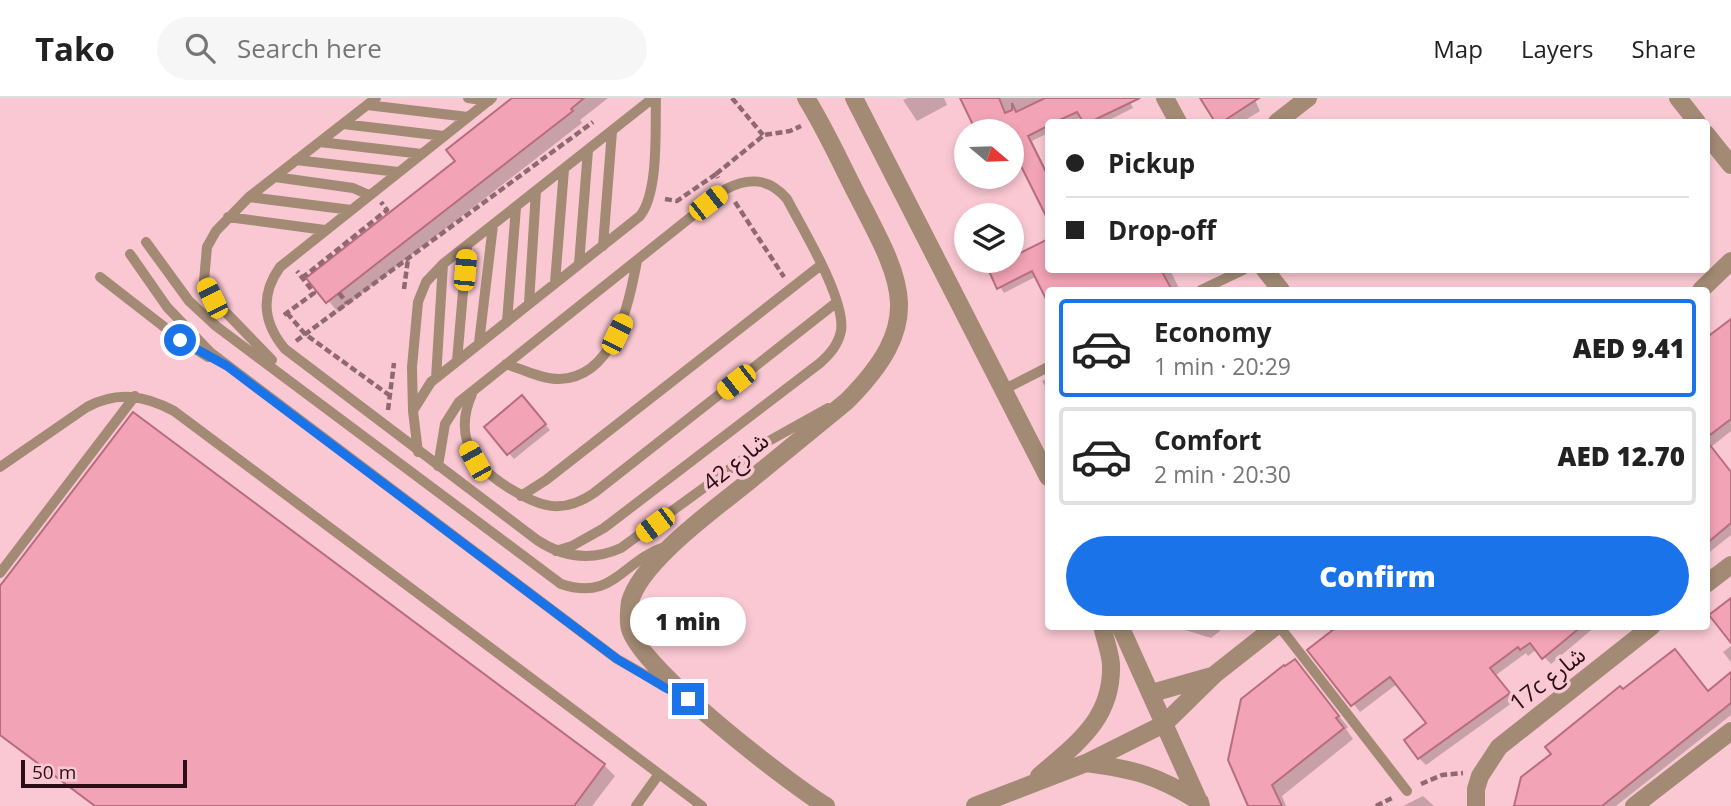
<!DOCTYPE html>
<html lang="en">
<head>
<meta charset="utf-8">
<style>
  body { margin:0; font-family:"Open Sans","Noto Sans Arabic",sans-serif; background:#f6f6f6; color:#222; height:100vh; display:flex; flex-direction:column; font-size:26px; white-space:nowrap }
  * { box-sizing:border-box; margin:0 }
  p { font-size:23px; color:#767676 }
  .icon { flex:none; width:38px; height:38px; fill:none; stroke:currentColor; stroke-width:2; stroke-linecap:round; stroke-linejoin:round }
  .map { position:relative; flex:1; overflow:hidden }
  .sheet { position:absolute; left:1045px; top:189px; width:665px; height:343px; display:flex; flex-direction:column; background:#fff; border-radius:7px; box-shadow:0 4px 10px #0003 }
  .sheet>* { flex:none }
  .guide { position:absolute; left:1045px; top:21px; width:665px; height:154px; border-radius:7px; box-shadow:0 4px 10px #0003; display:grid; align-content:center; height:154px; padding:0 21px; background:#fff }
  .needle { width:46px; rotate:109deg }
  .tools { position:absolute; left:954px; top:21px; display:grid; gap:14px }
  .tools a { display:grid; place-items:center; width:70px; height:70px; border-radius:50%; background:#fff; box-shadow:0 4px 10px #0003; font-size:35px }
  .scale { position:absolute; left:21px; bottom:18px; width:166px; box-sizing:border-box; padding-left:7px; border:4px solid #2b0e16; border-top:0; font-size:19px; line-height:24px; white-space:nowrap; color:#2b0e16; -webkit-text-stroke:5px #fac8d2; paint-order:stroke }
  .end { position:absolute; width:32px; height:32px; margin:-16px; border:9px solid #1a73e8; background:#fff; box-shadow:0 0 0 4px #fff }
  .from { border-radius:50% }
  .bubble { position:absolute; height:49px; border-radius:24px; background:#fff; box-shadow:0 4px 10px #0003; font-size:23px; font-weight:800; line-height:49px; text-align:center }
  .car { position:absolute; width:21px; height:42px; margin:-21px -10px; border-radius:9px; box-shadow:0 0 5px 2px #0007; background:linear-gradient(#f5c518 24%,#345 0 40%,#f5c518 0 76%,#345 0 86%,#f5c518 0) }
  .guide b { display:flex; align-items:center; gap:24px; height:66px; font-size:26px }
  .guide b+b { border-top:2px solid #e0e0e0 }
  .guide i { width:18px; height:18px; background:#222 }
  ul { padding:12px 0 0; list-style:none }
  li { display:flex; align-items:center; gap:21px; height:98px; margin:0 14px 10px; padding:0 7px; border:4px solid #e0e0e0; border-radius:7px }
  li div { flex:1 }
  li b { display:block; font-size:26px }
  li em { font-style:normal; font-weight:800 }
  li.active { border-color:#1a73e8 }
  li>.icon { width:63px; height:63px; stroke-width:1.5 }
  .cta { display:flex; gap:14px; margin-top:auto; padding:14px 21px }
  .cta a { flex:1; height:80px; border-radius:42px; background:#1a73e8; color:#fff; font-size:28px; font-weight:800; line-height:80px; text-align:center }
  header { display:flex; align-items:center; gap:42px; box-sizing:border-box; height:98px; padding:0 35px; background:#fff; border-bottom:2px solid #e0e0e0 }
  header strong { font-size:33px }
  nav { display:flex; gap:38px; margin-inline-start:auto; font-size:24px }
  .search { width:490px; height:63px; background:#f6f6f6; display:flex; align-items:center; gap:18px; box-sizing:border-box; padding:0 24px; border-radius:38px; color:#767676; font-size:26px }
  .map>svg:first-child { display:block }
  .shadow { fill:#0003 }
  .building { fill:#f2a3b5; stroke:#b86d7f; stroke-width:2 }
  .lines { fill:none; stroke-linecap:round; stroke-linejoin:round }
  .path { stroke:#8f6871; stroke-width:4.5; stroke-dasharray:7 3.5; stroke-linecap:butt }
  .service { stroke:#a28a74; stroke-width:10 }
  .minor { stroke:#a28a74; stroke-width:18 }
  .route { stroke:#1a73e8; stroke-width:9 }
  .labels { text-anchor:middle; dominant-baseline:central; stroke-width:7; stroke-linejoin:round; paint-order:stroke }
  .street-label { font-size:23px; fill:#2b0e16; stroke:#fac8d2 }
</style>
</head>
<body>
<header>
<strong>Tako</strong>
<div class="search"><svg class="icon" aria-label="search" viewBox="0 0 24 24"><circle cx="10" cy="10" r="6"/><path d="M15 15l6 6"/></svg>Search here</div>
<nav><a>Map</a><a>Layers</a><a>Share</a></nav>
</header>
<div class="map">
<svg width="1731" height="708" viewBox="0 0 1731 708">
  <rect width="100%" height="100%" fill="#fac8d2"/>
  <path class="shadow" d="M515,0h93l-28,22 2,3 -244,189 -29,-34 148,-116z
    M908,0h36l3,7 -30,16 -14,-21z
    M964,0h164l5,10 -28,14h-20l-3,-5 -12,5h-22v11l-16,8 14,29 2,-2v48l-36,-72v-13h-34l-16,-32z
    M1202,0h52l6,13 -18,11h-25z
    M1048,143v29h122l10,20h-132v9l-11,-23 -33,17 -14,-23z
    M1731,225v108l-20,16 20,25v63l-25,20v-215z
    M1048,280v13l-6,-10z
    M527,305l23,27 -36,29 -27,-32z
    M0,493l604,174 11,11 -23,30h-498l-94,-70z
    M1172,528h54l-15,12z
    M1340,528h256l-45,38 -14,-15 -9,7 -2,-3 -30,22 20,25 -90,65 -7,-7 10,-34 -32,-40 -37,28 -50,-62z
    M1731,548v16l-8,-10z
    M1295,563l53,66 -2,2 7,10 -71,57 4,10h-36z
    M1731,577v40l-115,91h-100l37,-52 70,-63 85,1z
    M1423,698l11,10h-31z"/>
  <path class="building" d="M512,0h72l-13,11 2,2 -247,192 -20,-25 149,-117 -9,-11z
    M960,0h39l6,15 7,-3v-7l4,9 29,-14h95l-50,24h-7l-6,-10 -22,10h-7v4l-20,10 20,40v44l-36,-72v-17h-46l8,-4z
    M1200,0h59l-37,24h-7z
    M1048,141v31h113l11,20h-124v13l-16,-32 -35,18 -9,-20 16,-8h8v-4z
    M1731,221v100l-25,19v-100z
    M522,297l24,29 -39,31 -23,-28z
    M133,314l472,352 -31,42h-479l-95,-71v-149z
    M1706,342l25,32v51l-25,21z
    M1731,500v45l-22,-28z
    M1338,528h244l-40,33 -12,-16 -10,7 -2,-3 -28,21 20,25 -92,66 -14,-19 22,-17 -36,-46 -39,29 -44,-56z
    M1675,551l33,42 23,-19v31l-129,103h-88l7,-29 30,-23 -6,-7 75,-61 3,3z
    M1295,561l44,57 -3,2 8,10 -72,57 10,21h-34l-20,-46 13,-61 43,-34 1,1z"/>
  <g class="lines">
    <path class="path" d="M732,0l31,37
      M716,76l48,-39 26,-4 11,-5
      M665,101l12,2 39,-27 2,4
      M735,104l49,75
      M302,180l85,-68 -6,-8
      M404,191l4,-30
      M339,195l8,10
      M287,215l18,21 84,61
      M284,217l30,-22 -17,-22
      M296,243l297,-219
      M388,312l6,-47
      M1421,686l21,-9 21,-2
      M1376,708l18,-9"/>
    <path class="service" d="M468,0l21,3
      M492,0l-212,169c-20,28 -17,56 5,82l252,191c27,18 55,21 84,8l146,-106 61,-34
      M367,7l101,12
      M343,26l101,12
      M320,44l102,12
      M296,62l102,12
      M275,79l78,11 16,7
      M249,99l102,13
      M228,119l97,13
      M146,144l43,59 27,25 345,258c53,18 61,-24 106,-38
      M603,148l9,-115
      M130,156l37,53 43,45 407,307 62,35
      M579,166l9,-114
      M100,179l81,63 27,17
      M555,185l9,-114
      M1201,192l42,-20
      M529,205l7,-112
      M507,224l9,-115
      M479,245l14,-118
      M272,262l-60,-62 -8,-17 3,-34 9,-16 33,-34 127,-99
      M457,263l10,-115
      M506,266c16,5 35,15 53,15 56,-1 70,-77 78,-118
      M436,280l7,-114
      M1005,291l43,-22
      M472,296c-19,43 1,72 37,94 31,19 53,27 85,5l243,-191
      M414,311l17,-27 209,-166c19,-24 15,-86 16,-118
      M418,354l-5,-41 -1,-44 6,-65 8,-20 17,-18 210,-166
      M438,368l7,-42 14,-22 267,-213c23,-12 43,-11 61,10 15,29 59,100 54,132 -3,14 -11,23 -21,32l-216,165 -32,18 -16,5
      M0,369l87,-60c30,-16 57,-12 87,4l528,395
      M521,398l25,-16 275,-215
      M0,475l135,-177
      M1279,528l128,165
      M636,708l23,-32"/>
    <path class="minor" d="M806,0c20,32 35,66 52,99 46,88 67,125 -11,204 -33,27 -66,54 -99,81 -32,26 -108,80 -118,120 -1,6 -2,21 0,27 12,41 156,152 196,177
      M854,0l194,379
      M1165,0l13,24
      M1678,0l19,24
      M1277,24l31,-24
      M1706,36l25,31
      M1265,172l16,20
      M1701,192l30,-29
      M1706,486l25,-19
      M1120,528l81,180
      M1152,595l60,-17
      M1086,665c49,6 72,13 114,39
      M1039,678c37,-32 74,-57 72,-112 -1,-12 -6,-25 -9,-38
      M975,708l111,-43 78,-39 50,-49 62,-49
      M1476,708v-17l4,-13 19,-29 153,-121
      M1634,708l97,-75"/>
  </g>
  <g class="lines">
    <path class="route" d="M180,242l47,26 390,293 47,28 24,12"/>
  </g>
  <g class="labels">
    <g class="street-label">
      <text transform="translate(735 363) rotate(-39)">شارع 42</text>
      <text transform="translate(1547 580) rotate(-38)">17c شارع</text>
    </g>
  </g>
</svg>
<div class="tools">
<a><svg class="needle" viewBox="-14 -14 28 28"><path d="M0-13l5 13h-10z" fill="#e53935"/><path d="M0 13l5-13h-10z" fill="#767676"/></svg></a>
<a><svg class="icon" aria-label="layers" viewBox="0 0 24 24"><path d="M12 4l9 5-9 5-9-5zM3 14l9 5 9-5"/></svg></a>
</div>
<div class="scale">50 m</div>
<i class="end from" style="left:180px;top:242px"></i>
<i class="end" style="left:688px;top:601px"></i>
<div class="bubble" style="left:630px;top:499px;width:116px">1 min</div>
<i class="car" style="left:708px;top:105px;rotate:52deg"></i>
<i class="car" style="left:465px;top:172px;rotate:5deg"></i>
<i class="car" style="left:212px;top:200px;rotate:334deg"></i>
<i class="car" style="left:617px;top:236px;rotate:26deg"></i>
<i class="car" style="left:736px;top:284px;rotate:232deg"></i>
<i class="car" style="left:475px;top:363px;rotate:331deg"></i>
<i class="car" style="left:655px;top:427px;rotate:233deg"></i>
<div class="guide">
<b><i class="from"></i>Pickup</b>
<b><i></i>Drop-off</b>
</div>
<section class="sheet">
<ul>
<li class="active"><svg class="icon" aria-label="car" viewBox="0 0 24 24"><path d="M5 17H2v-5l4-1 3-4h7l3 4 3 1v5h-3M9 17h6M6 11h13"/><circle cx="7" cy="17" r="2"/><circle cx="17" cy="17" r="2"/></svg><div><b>Economy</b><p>1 min · 20:29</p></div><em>AED 9.41</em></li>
<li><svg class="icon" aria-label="car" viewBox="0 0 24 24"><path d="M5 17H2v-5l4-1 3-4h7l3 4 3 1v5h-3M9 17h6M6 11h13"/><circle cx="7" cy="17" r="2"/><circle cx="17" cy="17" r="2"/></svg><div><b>Comfort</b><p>2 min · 20:30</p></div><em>AED 12.70</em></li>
</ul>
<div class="cta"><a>Confirm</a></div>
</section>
</div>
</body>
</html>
